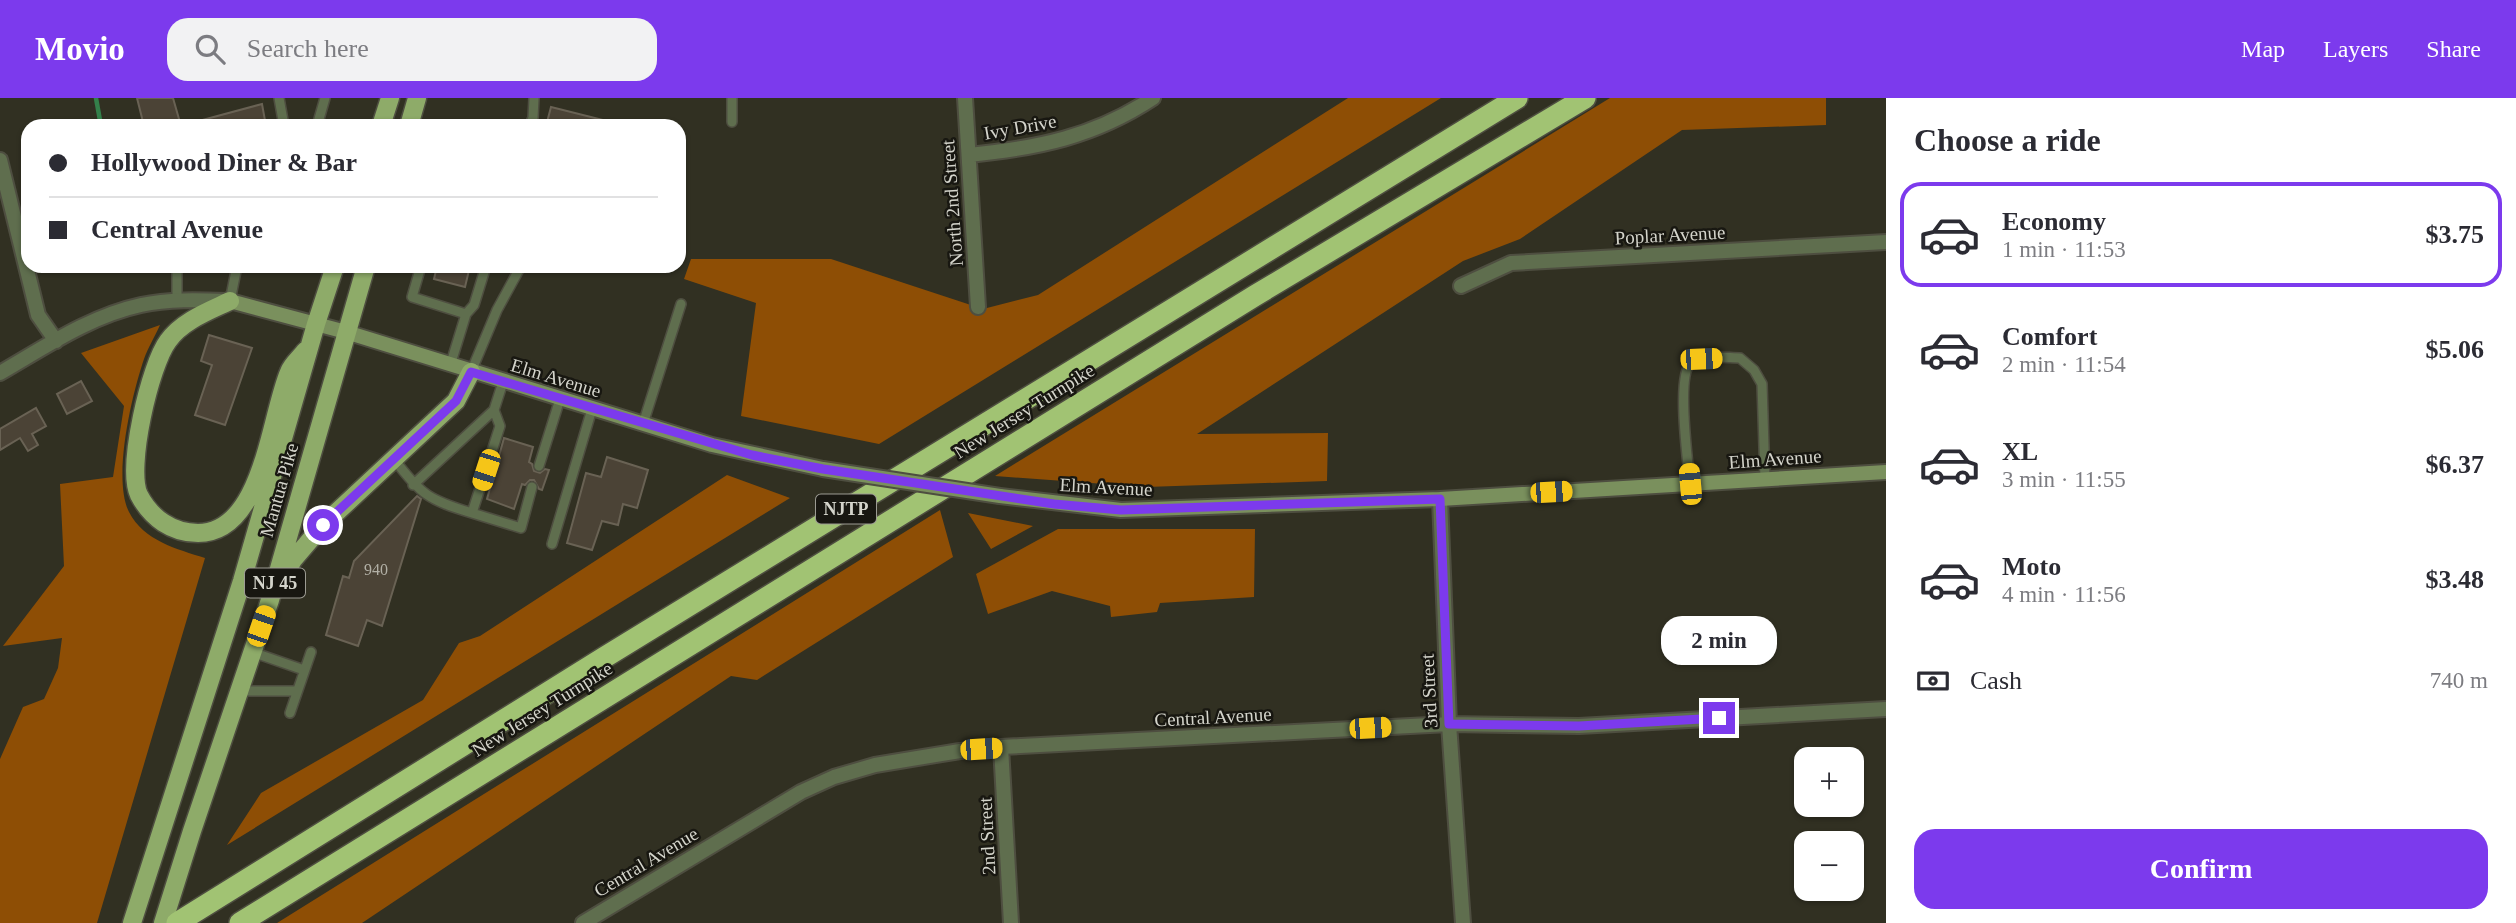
<!DOCTYPE html>
<html lang="en">
<head>
<meta charset="utf-8">
<style>
  body { margin:0; font-family:Georgia,serif; background:#f2f2f3; color:#2b2b33; height:100vh; display:flex; flex-direction:column; font-size:26px; white-space:nowrap }
  * { box-sizing:border-box; margin:0 }
  p { font-size:23px; color:#7c7c81 }
  .icon { flex:none; width:38px; height:38px; fill:none; stroke:currentColor; stroke-width:2; stroke-linecap:round; stroke-linejoin:round }
  .map { position:relative; flex:1; overflow:hidden }
  .panel { display:flex; flex-direction:column; background:#fff; width:630px }
  .panel>* { flex:none }
  .top-card { position:absolute; left:21px; top:21px; width:665px; height:154px; border-radius:21px; box-shadow:0 2px 5px #0004; display:grid; align-content:center; height:154px; padding:0 28px; background:#fff }
  .controls { position:absolute; left:1794px; top:649px; display:grid; gap:14px }
  .controls a { display:grid; place-items:center; width:70px; height:70px; border-radius:14px; background:#fff; box-shadow:0 2px 5px #0004; font-size:35px }
  .end { position:absolute; width:32px; height:32px; margin:-16px; border:9px solid #7c3aed; background:#fff; box-shadow:0 0 0 4px #fff }
  .from { border-radius:50% }
  .bubble { position:absolute; height:49px; border-radius:21px; background:#fff; box-shadow:0 2px 5px #0004; font-size:23px; font-weight:600; line-height:49px; text-align:center }
  .car { position:absolute; width:21px; height:42px; margin:-21px -10px; border-radius:9px; box-shadow:0 0 5px 2px #0007; background:linear-gradient(#f5c518 24%,#345 0 40%,#f5c518 0 76%,#345 0 86%,#f5c518 0) }
  .top-card b { display:flex; align-items:center; gap:24px; height:66px; font-size:26px }
  .top-card b+b { border-top:2px solid #e1e1e2 }
  .top-card i { width:18px; height:18px; background:#2b2b33 }
  ul { padding:0; list-style:none }
  li { display:flex; align-items:center; gap:21px; height:105px; margin:0 14px 10px; padding:0 14px; border:4px solid transparent; border-radius:21px }
  li div { flex:1 }
  li b { display:block; font-size:26px }
  li em { font-style:normal; font-weight:600 }
  li.current { border-color:#7c3aed }
  li>.icon { width:63px; height:63px; stroke-width:1.5 }
  h2 { padding:0 28px; font-size:32px; line-height:84px }
  .pay { display:flex; align-items:center; gap:18px; height:77px; padding:0 28px; font-size:26px }
  .pay p { margin-inline-start:auto }
  .button { display:flex; gap:14px; margin-top:auto; padding:14px 28px }
  .button a { flex:1; height:80px; border-radius:21px; background:#7c3aed; color:#fff; font-size:28px; font-weight:600; line-height:80px; text-align:center }
  header { display:flex; align-items:center; gap:42px; box-sizing:border-box; height:98px; padding:0 35px; background:#7c3aed; color:#fff }
  header strong { font-size:33px }
  nav { display:flex; gap:38px; margin-inline-start:auto; font-size:24px }
  .search { width:490px; height:63px; background:#f2f2f3; display:flex; align-items:center; gap:18px; box-sizing:border-box; padding:0 24px; border-radius:21px; color:#7c7c81; font-size:26px }
  main { display:flex; flex:1; min-height:0 }
  .map>svg:first-child { display:block }
  .forest { fill:#8e4e05 }
  .lines { fill:none; stroke-linecap:round; stroke-linejoin:round }
  .stream { stroke:#34814b; stroke-width:4.5 }
  .building { fill:#4b4336; stroke:#696254; stroke-width:2 }
  .lane-casing { stroke:#4e4e40; stroke-width:12 }
  .street-casing { stroke:#4e4e40; stroke-width:18 }
  .secondary-casing { stroke:#4e4e40; stroke-width:18 }
  .primary-casing { stroke:#4e4e40; stroke-width:21 }
  .highway-casing { stroke:#4e4e40; stroke-width:24 }
  .lane { stroke:#5f6e4e; stroke-width:9 }
  .street { stroke:#5f6e4e; stroke-width:14 }
  .secondary { stroke:#7a905d; stroke-width:14 }
  .primary { stroke:#8eab69; stroke-width:18 }
  .highway { stroke:#a1c373; stroke-width:21 }
  .secondary-bridge-casing { stroke:#4e4e40; stroke-width:18; stroke-linecap:butt }
  .secondary-bridge { stroke:#7a905d; stroke-width:14 }
  .route { stroke:#7c3aed; stroke-width:9 }
  .labels { text-anchor:middle; dominant-baseline:central; stroke-width:5; stroke-linejoin:round; paint-order:stroke }
  .number-label { font-size:16px; fill:#b2b0a6 }
  .shield { fill:#181711; stroke:#9c9b93; stroke-width:2 }
  .shield-label { font-size:18px; font-weight:bold; fill:#d4d4cb }
  .street-label { font-size:19px; fill:#d4d4cb; stroke:#181711 }
</style>
</head>
<body>
<header>
<strong>Movio</strong>
<div class="search"><svg class="icon" aria-label="search" viewBox="0 0 24 24"><circle cx="10" cy="10" r="6"/><path d="M15 15l6 6"/></svg>Search here</div>
<nav><a>Map</a><a>Layers</a><a>Share</a></nav>
</header>
<main>
<div class="map">
<svg width="1886" height="825" viewBox="0 0 1886 825">
  <rect width="100%" height="100%" fill="#313022"/>
  <path class="forest" d="M1348,0h93l-562,346 -138,-28 15,-113 -72,-24 7,-20h140l152,50 55,-14z
    M1610,0h216v27l-144,5 -162,109 -57,22 -266,173 131,-1 -1,48 -181,6 -151,-11z
    M160,227c-5,11 -12,23 -16,34 -12,35 -32,119 -15,153 15,29 48,37 76,46l-108,365h-97v-164l23,-52 21,-8 14,-31 4,-30 -59,8 61,-80 -4,-82 53,-7 11,-71 -43,-53z
    M727,377l63,23 -563,347 34,-52 162,-93 36,-57 21,-7z
    M940,412l13,47 -196,123 -26,-4 -369,247h-85z
    M968,415l65,13 -42,23z
    M1058,431h197l-1,68 -94,6 -3,9 -46,5 -1,-11 -58,-15 -64,23 -12,-40z"/>
  <g class="lines">
    <path class="stream" d="M96,0l5,28"/>
  </g>
  <path class="building" d="M137,0h36l8,28h-37z
    M262,6l4,22h-70l-1,-4z
    M551,9l60,15v4h-65z
    M437,168h33l-5,21 -31,-8z
    M209,237l43,13 -27,77 -30,-10 17,-50 -11,-4z
    M81,283l11,20 -25,13 -10,-20z
    M36,310l10,18 -14,8 6,11 -10,6 -8,-13 -20,12v-21z
    M504,340l29,9 -4,15 3,2 2,7 6,2 5,-4 4,1 -7,20 -3,-1 -5,-9h-4l-5,5 -3,-1 -8,25 -27,-10z
    M607,359l41,13 -11,38 -14,-4 -5,21 -16,-4 -10,29 -25,-7 19,-70 15,4z
    M417,398l4,3 -39,127 -15,-6 -9,26 -32,-11 17,-59 6,2 5,-17z"/>
  <g class="lines">
    <g class="lane-casing">
      <path id="lane" d="M279,0l5,28
        M732,0v24
        M317,28l8,-28
        M529,28l4,-8 1,-20
        M177,168v34
        M421,168l-9,31 54,17
        M230,203l7,-35
        M450,268l16,-52 8,-9 12,-39
        M471,274l26,-62 24,-44
        M494,312l6,16 -28,87 49,15 11,-41
        M643,326l38,-120
        M394,361c27,36 35,41 78,54
        M539,368l21,-67
        M1690,386c-2,-21 -14,-109 1,-121 11,-9 36,-5 49,-5l14,12 8,14 3,95
        M413,387l81,-75 9,-28
        M552,446l40,-135
        M252,554l52,18
        M239,593h58
        M290,615l21,-61"/>
    </g>
    <g class="street-casing">
      <path id="street" d="M965,0l13,209
        M969,57c69,-7 125,-18 184,-57
        M0,62l38,155 18,26
        M1461,188l50,-23 375,-21
        M0,275c45,-26 90,-57 141,-68 28,-6 57,-5 86,-4
        M1440,401l9,225 14,199
        M1001,649l10,176
        M583,825l218,-131 33,-15 41,-12 85,-14 41,-4 448,-23 130,2 307,-17"/>
    </g>
    <g class="secondary-casing">
      <path id="secondary" d="M230,203l116,31 366,113 111,24
        M1000,398l121,14 319,-11 446,-27"/>
    </g>
    <g class="primary-casing">
      <path id="primary" d="M381,28l9,-28
        M409,28l8,-28
        M230,203c-21,10 -48,20 -62,40 -18,24 -42,127 -29,154 12,23 33,38 59,38 65,0 72,-117 91,-161 3,-8 11,-14 16,-21
        M282,481l11,-19 30,-35 133,-124 15,-29
        M132,825l110,-342 74,-257 19,-58
        M163,825l29,-92 78,-231 96,-334"/>
    </g>
    <g class="highway-casing">
      <path id="highway" d="M177,825l428,-266 912,-559
        M240,825l1016,-628 329,-197"/>
    </g>
    <use href="#lane" class="lane"/>
    <use href="#street" class="street"/>
    <use href="#secondary" class="secondary"/>
    <use href="#primary" class="primary"/>
    <use href="#highway" class="highway"/>
    <g class="secondary-bridge-casing">
      <path id="secondary-bridge" d="M823,371l177,27"/>
    </g>
    <use href="#secondary-bridge" class="secondary-bridge"/>
  </g>
  <g class="lines">
    <path class="route" d="M323,427l133,-124 15,-29 281,83 71,14 231,35 67,6 319,-11 9,225 130,2 140,-8"/>
  </g>
  <g class="labels">
    <g class="number-label">
      <text x="376" y="471">940</text>
    </g>
    <g class="shield">
      <rect x="816" y="396.5" width="60" height="29" rx="5"/>
      <rect x="245" y="470.5" width="60" height="29" rx="5"/>
    </g>
    <g class="shield-label">
      <text x="846" y="411">NJTP</text>
      <text x="275" y="485">NJ 45</text>
    </g>
    <g class="street-label">
      <text transform="translate(1020 29) rotate(-10)">Ivy Drive</text>
      <text transform="translate(952 105) rotate(-94)">North 2nd Street</text>
      <text transform="translate(1670 137) rotate(-3)">Poplar Avenue</text>
      <text transform="translate(556 280) rotate(17)">Elm Avenue</text>
      <text transform="translate(1024 313) rotate(-32)">New Jersey Turnpike</text>
      <text transform="translate(1775 361) rotate(-4)">Elm Avenue</text>
      <text transform="translate(1106 389) rotate(3)">Elm Avenue</text>
      <text transform="translate(279 392) rotate(-74)">Mantua Pike</text>
      <text transform="translate(1429 593) rotate(-93)">3rd Street</text>
      <text transform="translate(542 611) rotate(-32)">New Jersey Turnpike</text>
      <text transform="translate(1213 619) rotate(-3)">Central Avenue</text>
      <text transform="translate(987 738) rotate(-93)">2nd Street</text>
      <text transform="translate(646 764) rotate(-31)">Central Avenue</text>
    </g>
  </g>
</svg>
<div class="controls">
<a>+</a>
<a>−</a>
</div>
<i class="end from" style="left:323px;top:427px"></i>
<i class="end" style="left:1719px;top:620px"></i>
<div class="bubble" style="left:1661px;top:518px;width:116px">2 min</div>
<i class="car" style="left:1701px;top:261px;rotate:88deg"></i>
<i class="car" style="left:486px;top:372px;rotate:198deg"></i>
<i class="car" style="left:1690px;top:386px;rotate:355deg"></i>
<i class="car" style="left:1551px;top:394px;rotate:87deg"></i>
<i class="car" style="left:261px;top:528px;rotate:19deg"></i>
<i class="car" style="left:1370px;top:630px;rotate:87deg"></i>
<i class="car" style="left:981px;top:651px;rotate:86deg"></i>
<div class="top-card">
<b><i class="from"></i>Hollywood Diner &amp; Bar</b>
<b><i></i>Central Avenue</b>
</div>
</div>
<section class="panel">
<h2>Choose a ride</h2>
<ul>
<li class="current"><svg class="icon" aria-label="car" viewBox="0 0 24 24"><path d="M5 17H2v-5l4-1 3-4h7l3 4 3 1v5h-3M9 17h6M6 11h13"/><circle cx="7" cy="17" r="2"/><circle cx="17" cy="17" r="2"/></svg><div><b>Economy</b><p>1 min · 11:53</p></div><em>$3.75</em></li>
<li><svg class="icon" aria-label="car" viewBox="0 0 24 24"><path d="M5 17H2v-5l4-1 3-4h7l3 4 3 1v5h-3M9 17h6M6 11h13"/><circle cx="7" cy="17" r="2"/><circle cx="17" cy="17" r="2"/></svg><div><b>Comfort</b><p>2 min · 11:54</p></div><em>$5.06</em></li>
<li><svg class="icon" aria-label="car" viewBox="0 0 24 24"><path d="M5 17H2v-5l4-1 3-4h7l3 4 3 1v5h-3M9 17h6M6 11h13"/><circle cx="7" cy="17" r="2"/><circle cx="17" cy="17" r="2"/></svg><div><b>XL</b><p>3 min · 11:55</p></div><em>$6.37</em></li>
<li><svg class="icon" aria-label="car" viewBox="0 0 24 24"><path d="M5 17H2v-5l4-1 3-4h7l3 4 3 1v5h-3M9 17h6M6 11h13"/><circle cx="7" cy="17" r="2"/><circle cx="17" cy="17" r="2"/></svg><div><b>Moto</b><p>4 min · 11:56</p></div><em>$3.48</em></li>
</ul>
<div class="pay"><svg class="icon" aria-label="cash" viewBox="0 0 24 24"><path d="M3 7h18v10H3z"/><circle cx="12" cy="12" r="2"/></svg>Cash<p>740 m</p></div>
<div class="button"><a>Confirm</a></div>
</section>
</main>
</body>
</html>
